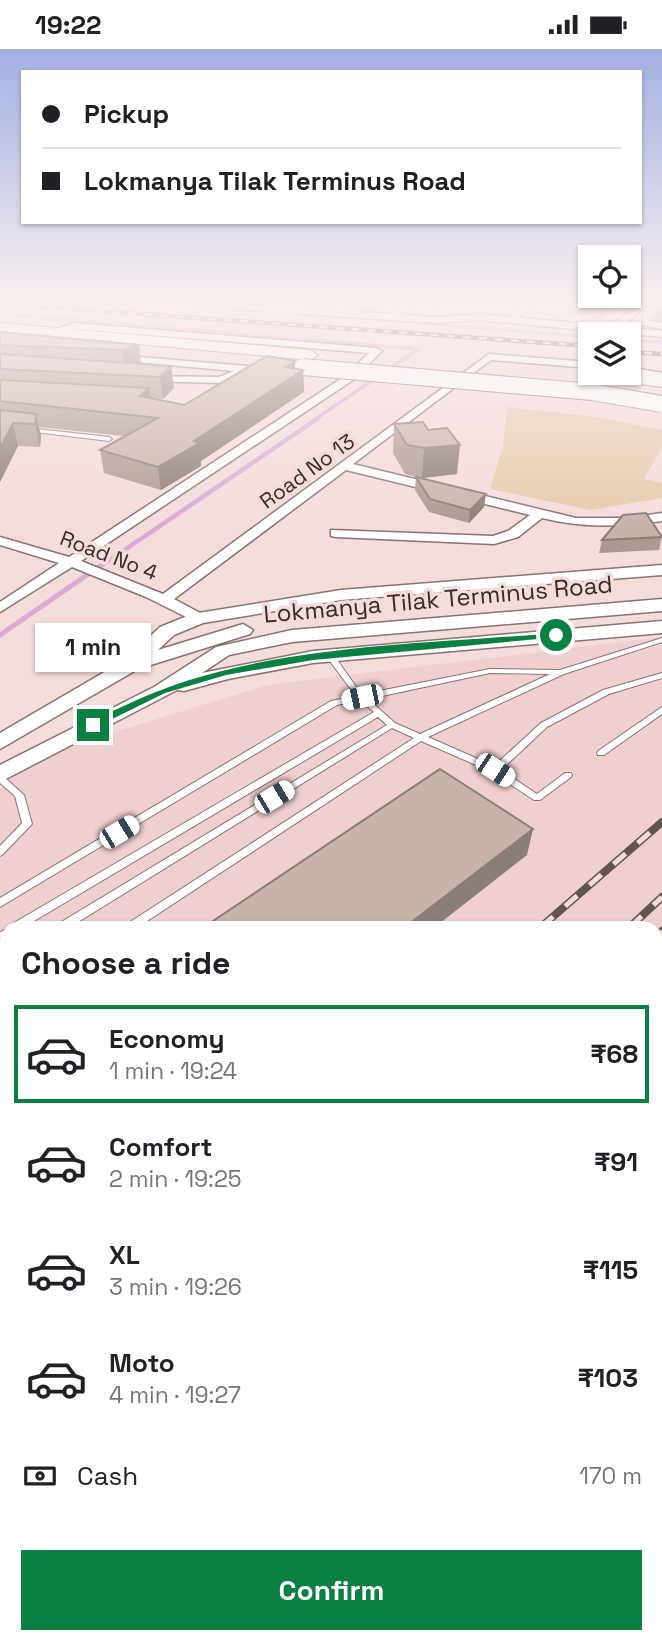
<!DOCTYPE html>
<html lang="en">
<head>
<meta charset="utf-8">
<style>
  body { margin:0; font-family:"Space Grotesk",sans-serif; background:#f2f2f2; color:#202124; height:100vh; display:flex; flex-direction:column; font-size:26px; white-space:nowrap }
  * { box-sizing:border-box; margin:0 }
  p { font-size:23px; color:#757577 }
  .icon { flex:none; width:38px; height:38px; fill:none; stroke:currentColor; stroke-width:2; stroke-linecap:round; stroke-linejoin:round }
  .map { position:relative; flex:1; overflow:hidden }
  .details { position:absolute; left:0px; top:872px; width:663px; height:723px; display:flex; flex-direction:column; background:#fff; border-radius:21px 21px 0 0; box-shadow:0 2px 5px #0004 }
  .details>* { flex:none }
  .banner { position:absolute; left:21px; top:21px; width:621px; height:154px; border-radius:0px; box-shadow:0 2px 5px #0004; display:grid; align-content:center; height:154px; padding:0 21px; background:#fff }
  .controls { position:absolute; left:578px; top:196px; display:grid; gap:14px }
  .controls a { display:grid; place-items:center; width:63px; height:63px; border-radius:0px; background:#fff; box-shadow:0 2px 5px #0004; font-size:35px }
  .end { position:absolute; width:32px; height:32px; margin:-16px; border:9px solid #0b8043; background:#fff; box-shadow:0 0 0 4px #fff }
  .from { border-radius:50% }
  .bubble { position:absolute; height:49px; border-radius:0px; background:#fff; box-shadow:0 2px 5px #0004; font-size:23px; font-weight:700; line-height:49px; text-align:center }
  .car { position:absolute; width:21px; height:42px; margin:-21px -10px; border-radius:9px; box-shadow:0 0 5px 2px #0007; background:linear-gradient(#fff 24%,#345 0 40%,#fff 0 76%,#345 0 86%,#fff 0) }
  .banner b { display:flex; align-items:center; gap:24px; height:66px; font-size:26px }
  .banner b+b { border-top:2px solid #e0e0e0 }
  .banner i { width:18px; height:18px; background:#202124 }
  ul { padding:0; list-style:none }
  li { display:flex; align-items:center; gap:21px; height:98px; margin:0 14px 10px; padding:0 7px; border:4px solid transparent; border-radius:0px }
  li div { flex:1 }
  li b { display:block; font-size:26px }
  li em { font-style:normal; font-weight:700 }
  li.selected { border-color:#0b8043 }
  li>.icon { width:63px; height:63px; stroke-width:1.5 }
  h2 { padding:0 21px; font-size:32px; line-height:84px }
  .pay { display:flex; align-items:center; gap:18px; height:77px; padding:0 21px; font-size:26px }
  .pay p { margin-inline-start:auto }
  .button { display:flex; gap:14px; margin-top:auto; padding:14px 21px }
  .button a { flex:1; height:80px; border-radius:0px; background:#0b8043; color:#fff; font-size:28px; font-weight:700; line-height:80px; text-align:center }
  .status { display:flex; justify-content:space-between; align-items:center; height:49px; padding:0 35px; background:#fff; direction:ltr }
  .status svg { height:19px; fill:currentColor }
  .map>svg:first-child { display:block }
  .built { fill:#efcfcf; fill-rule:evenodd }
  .green { fill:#e6cbac }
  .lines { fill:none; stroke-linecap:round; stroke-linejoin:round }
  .stream-far2 { stroke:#d9a9d8; stroke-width:3.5 }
  .stream-far1 { stroke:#d9a9d8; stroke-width:4.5 }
  .stream { stroke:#d9a9d8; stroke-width:5 }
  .service-casing { stroke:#887372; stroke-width:2 }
  .minor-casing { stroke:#887372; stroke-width:3 }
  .tertiary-casing { stroke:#887372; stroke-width:3 }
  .trunk-casing { stroke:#887372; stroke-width:2 }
  .service { fill:#fff; fill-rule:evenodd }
  .minor { fill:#fff; fill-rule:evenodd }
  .tertiary { fill:#fff; fill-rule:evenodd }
  .trunk { fill:#fff; fill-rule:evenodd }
  .rail-far3-casing { stroke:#615554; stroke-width:4.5 }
  .rail-far2-casing { stroke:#615554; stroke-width:8 }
  .rail-far1-casing { stroke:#615554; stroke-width:10 }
  .rail-casing { stroke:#615554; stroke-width:11 }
  .rail-far3 { stroke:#f4dcdb; stroke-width:2.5; stroke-dasharray:8; stroke-linecap:butt }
  .rail-far2 { stroke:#f4dcdb; stroke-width:5; stroke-dasharray:16; stroke-linecap:butt }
  .rail-far1 { stroke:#f4dcdb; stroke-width:7; stroke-dasharray:20; stroke-linecap:butt }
  .rail { stroke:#f4dcdb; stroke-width:9; stroke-dasharray:25; stroke-linecap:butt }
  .trunk-bridge-casing { stroke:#887372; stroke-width:18; stroke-linecap:butt }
  .trunk-bridge { stroke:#fff; stroke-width:16 }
  .wall { fill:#ab9a92 }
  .shaded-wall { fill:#8b7d77 }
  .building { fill:#c7b3aa; stroke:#8b7d77; stroke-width:2 }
  .route { fill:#0b8043 }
  .labels { text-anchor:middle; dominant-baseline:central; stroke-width:7; stroke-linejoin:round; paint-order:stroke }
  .far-street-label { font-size:21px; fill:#332a29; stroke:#f4dcdb }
  .street-label { font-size:24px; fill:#332a29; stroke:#f4dcdb }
</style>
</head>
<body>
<div class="status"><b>19:22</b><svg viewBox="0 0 49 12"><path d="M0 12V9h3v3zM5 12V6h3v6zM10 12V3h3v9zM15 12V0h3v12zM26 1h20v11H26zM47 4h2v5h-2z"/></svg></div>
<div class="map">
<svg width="662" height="1594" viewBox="0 0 662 1594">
  <rect width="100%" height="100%" fill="#f4dcdb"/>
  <path class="built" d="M0,255h124l213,14 -16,23 -321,-25z
    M662,588v1006h-662v-854l37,-33 230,-71zM7,878h649v709h-649z"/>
  <path class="green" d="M507,358l89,10 66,13v17l-18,32 18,4v15l-72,12 -100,-21 13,-43z"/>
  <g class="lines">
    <path class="stream-far2" d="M0,265l418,35
      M429,275l161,13
      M628,291l34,2
      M314,371l105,-71"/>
    <path class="stream-far1" d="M101,517l216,-147"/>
    <path class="stream" d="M0,586l103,-71"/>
    <g class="service-casing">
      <path id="service" d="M28,379l81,9 3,2 -3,2 -83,-10 -1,-1z
        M662,589v4l-98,32 -136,63 66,29 47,-43 62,-33 59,-17v5l-53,16 -62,33 -46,43 36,24 28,-21h6l1,2 -1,2 -31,23h-6l-42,-28 -71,-31 -283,186h-12l1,-3 287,-186 -22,-10 -322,199h-13l1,-3 329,-199 -9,-8 -354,210h-13l1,-3 362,-212 -14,-12 -23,5 -337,202v-9l331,-197 25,-5 -30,-40 1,-2h6l24,34 7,6 126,-25 70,1zM490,624l60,1 -130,60 -25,-11 -27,-24z
        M662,658v7l-58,41h-6l-1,-2 1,-2z
        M0,726l3,1 21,19 8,29 -29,30 -3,2v-10l22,-23 -7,-27 -15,-13z
        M7,880v9l-7,3v-9z
        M7,908v9l-7,3v-9z
        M7,954v11l-7,4v-11z"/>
    </g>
    <g class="minor-casing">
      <path id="minor" d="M337,255h10l-3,3 17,5 -4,3 -24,-5z
        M407,255h10l-25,16h-6v-4z
        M526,255h10l-23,18h-6v-4z
        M662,259v6h-10l-2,7 12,2v6l-20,-4 3,-16z
        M75,274l302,25 5,3 -29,29 -272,181 82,33 326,-240 101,8v6l-99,-8 -138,104 223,54h51l35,-5v8c-42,6 -79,7 -120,-3l-24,19 -24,7 -158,-7 -5,-1v-6l162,6 15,-5 22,-16 -184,-45 -172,129 30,16v6h-10l-48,-24 -74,-30 -72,45v-10l59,-39 -59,-18v-8l69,20 276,-181 24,-23 -294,-24 -17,4 -5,-3z
        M613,278l49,4v6l-52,-5z
        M116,306l155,13 5,3 -5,3 -25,-2 -26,11 -72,-2 -4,-1v-4l75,1 15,-6 -121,-11z
        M628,318l34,6v6l-35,-6z"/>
    </g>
    <g class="tertiary-casing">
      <path id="tertiary" d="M198,255h54l183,13 45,-3 130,12 28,-22h12l-37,29 -133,-13 -45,3 -232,-16z
        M662,516v10l-321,25 -138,23 -29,12 -16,15 85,-26 10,6 -3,4 -112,35 -138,80v-16l125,-73 35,-33 32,-13 149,-24z
        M662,550v12l-370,31 -63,13 -27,18 111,-22 349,-30v12l-349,30 -85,16 -44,12 -7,-1 -177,92v-17l154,-78 62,-40 76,-17z"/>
    </g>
    <g class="trunk-casing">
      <path id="trunk" d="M0,274l310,27 8,5 -8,5 -310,-29z
        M590,321v3l38,-1 34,5v10l-66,-9 -6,-2 -2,-3z"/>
    </g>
    <use href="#service" class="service"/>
    <use href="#minor" class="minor"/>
    <use href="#tertiary" class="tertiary"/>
    <use href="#trunk" class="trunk"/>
    <g class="rail-far3-casing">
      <path id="rail-far3" d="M0,255l590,42
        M628,303l34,2"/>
    </g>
    <g class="rail-far2-casing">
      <path id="rail-far2" d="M541,878l121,-105
        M630,878l32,-30
        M656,888l6,-6"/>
    </g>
    <g class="rail-far1-casing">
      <path id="rail-far1" d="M656,992l6,-7"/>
    </g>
    <g class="rail-casing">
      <path id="rail" d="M0,1349l7,-6
        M0,1471l7,-7
        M0,1521l7,-7
        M83,1594l7,-7"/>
    </g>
    <use href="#rail-far3" class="rail-far3"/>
    <use href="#rail-far2" class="rail-far2"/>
    <use href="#rail-far1" class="rail-far1"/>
    <use href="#rail" class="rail"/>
    <g class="trunk-bridge-casing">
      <path id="trunk-bridge" d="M303,318l289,25 70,12"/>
    </g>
    <use href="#trunk-bridge" class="trunk-bridge"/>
  </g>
  <path class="wall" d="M278,255h41l-3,2z
    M424,255h22l-5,3z
    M568,255h54l-21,15 -34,-6z
    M651,255h11v18l-9,-3 3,-12 -4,-1z
    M0,283l139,13 2,19 30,2 3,22 -11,11 -12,-1 33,7 111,-36 8,1 1,22 -103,69v5l-40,24 -57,-17 -4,-23 24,-14 -85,-9 2,9 -1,11 -22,-1 -18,36z
    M394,375l63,50 -35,4 -17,-4 -12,-21z
    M416,428l68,30 -15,16 -40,-11 -14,-22z
    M662,487l-3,14 -60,3 3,-13z"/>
  <path class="shaded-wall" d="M603,255h19l-21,15z
    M139,296l2,21 -16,5 -3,-21z
    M295,312v15l8,-6 1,22 -103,69v5l-40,24 -3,-23 36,-26 91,-74z
    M171,317l3,22 -11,11 -3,-22z
    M149,339l3,21 -12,-13z
    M36,365l5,22 -1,11 -5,-23z
    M13,374l5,23 -18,36v-34z
    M460,396l-3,29 -35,4 2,-30z
    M486,445l-2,13 -15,16 1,-13z
    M533,780l-6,26 -92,72h-30z
    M7,1186v30l-7,-11v-14z"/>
  <path class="building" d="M0,283l139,13 -17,5 -122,-5z
    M0,305l171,12 -11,11 -160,-8z
    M267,307l28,5 -10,6 18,3 -109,71 5,2 -41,24 -58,-17 58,-32 -158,-17v-21l149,8 -9,8 44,9z
    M0,361l36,4 -1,10 -22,-1 -13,25z
    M423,373l5,8 19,-2 13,17 -36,3 -17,-3 -13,-21z
    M416,428l70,17 -16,16 -40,-11z
    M646,464l16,24 -60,3 21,-25z
    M440,720l93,60 -128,98h-201z
    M7,1012v174l-7,5v-175z"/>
  <linearGradient id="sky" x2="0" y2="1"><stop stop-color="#a2b0e2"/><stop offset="0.53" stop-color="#faefef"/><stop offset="1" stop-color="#faefef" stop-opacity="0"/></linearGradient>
  <rect width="662" height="478" fill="url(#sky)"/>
  <path class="route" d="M556,584l4,4 -247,23 -87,15 -61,18 -69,34 -8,-2c10,-9 25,-14 38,-20 125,-61 293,-60 430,-72z"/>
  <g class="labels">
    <g class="far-street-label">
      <text transform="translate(307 422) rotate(-36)">Road No 13</text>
      <text transform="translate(109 506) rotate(21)">Road No 4</text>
    </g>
    <g class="street-label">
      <text transform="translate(438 550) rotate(-5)">Lokmanya Tilak Terminus Road</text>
    </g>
  </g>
</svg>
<div class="controls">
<a><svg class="icon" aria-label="locate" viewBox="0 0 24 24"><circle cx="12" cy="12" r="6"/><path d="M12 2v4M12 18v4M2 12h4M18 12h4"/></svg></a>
<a><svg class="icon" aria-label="layers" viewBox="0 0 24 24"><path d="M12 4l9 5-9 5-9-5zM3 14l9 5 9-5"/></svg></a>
</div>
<i class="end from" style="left:556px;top:586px"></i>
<i class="end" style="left:93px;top:676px"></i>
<div class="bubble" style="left:35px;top:574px;width:116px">1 min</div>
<i class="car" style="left:362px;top:648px;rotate:258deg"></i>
<i class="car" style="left:495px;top:721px;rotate:123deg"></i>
<i class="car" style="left:274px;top:748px;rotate:59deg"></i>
<i class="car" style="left:119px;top:783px;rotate:59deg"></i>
<div class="banner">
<b><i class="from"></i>Pickup</b>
<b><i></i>Lokmanya Tilak Terminus Road</b>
</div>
<section class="details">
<h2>Choose a ride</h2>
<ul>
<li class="selected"><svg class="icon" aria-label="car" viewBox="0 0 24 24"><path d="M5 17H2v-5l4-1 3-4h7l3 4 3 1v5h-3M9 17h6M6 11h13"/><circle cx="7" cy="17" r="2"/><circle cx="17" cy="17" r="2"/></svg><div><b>Economy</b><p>1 min · 19:24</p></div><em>₹68</em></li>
<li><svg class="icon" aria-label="car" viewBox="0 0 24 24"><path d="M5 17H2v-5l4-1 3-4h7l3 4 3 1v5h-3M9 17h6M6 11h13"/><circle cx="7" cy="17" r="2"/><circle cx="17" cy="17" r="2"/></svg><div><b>Comfort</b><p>2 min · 19:25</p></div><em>₹91</em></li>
<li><svg class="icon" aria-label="car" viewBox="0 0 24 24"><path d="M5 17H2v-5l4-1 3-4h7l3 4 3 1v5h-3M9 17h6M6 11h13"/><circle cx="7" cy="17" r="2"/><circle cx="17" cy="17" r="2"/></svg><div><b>XL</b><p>3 min · 19:26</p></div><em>₹115</em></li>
<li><svg class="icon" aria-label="car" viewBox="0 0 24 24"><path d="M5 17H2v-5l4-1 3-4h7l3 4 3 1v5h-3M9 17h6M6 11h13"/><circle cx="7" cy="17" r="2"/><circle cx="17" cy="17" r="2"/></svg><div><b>Moto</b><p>4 min · 19:27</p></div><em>₹103</em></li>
</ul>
<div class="pay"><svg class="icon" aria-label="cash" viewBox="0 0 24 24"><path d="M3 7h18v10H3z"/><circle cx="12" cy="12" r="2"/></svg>Cash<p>170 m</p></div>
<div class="button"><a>Confirm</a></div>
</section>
</div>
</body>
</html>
